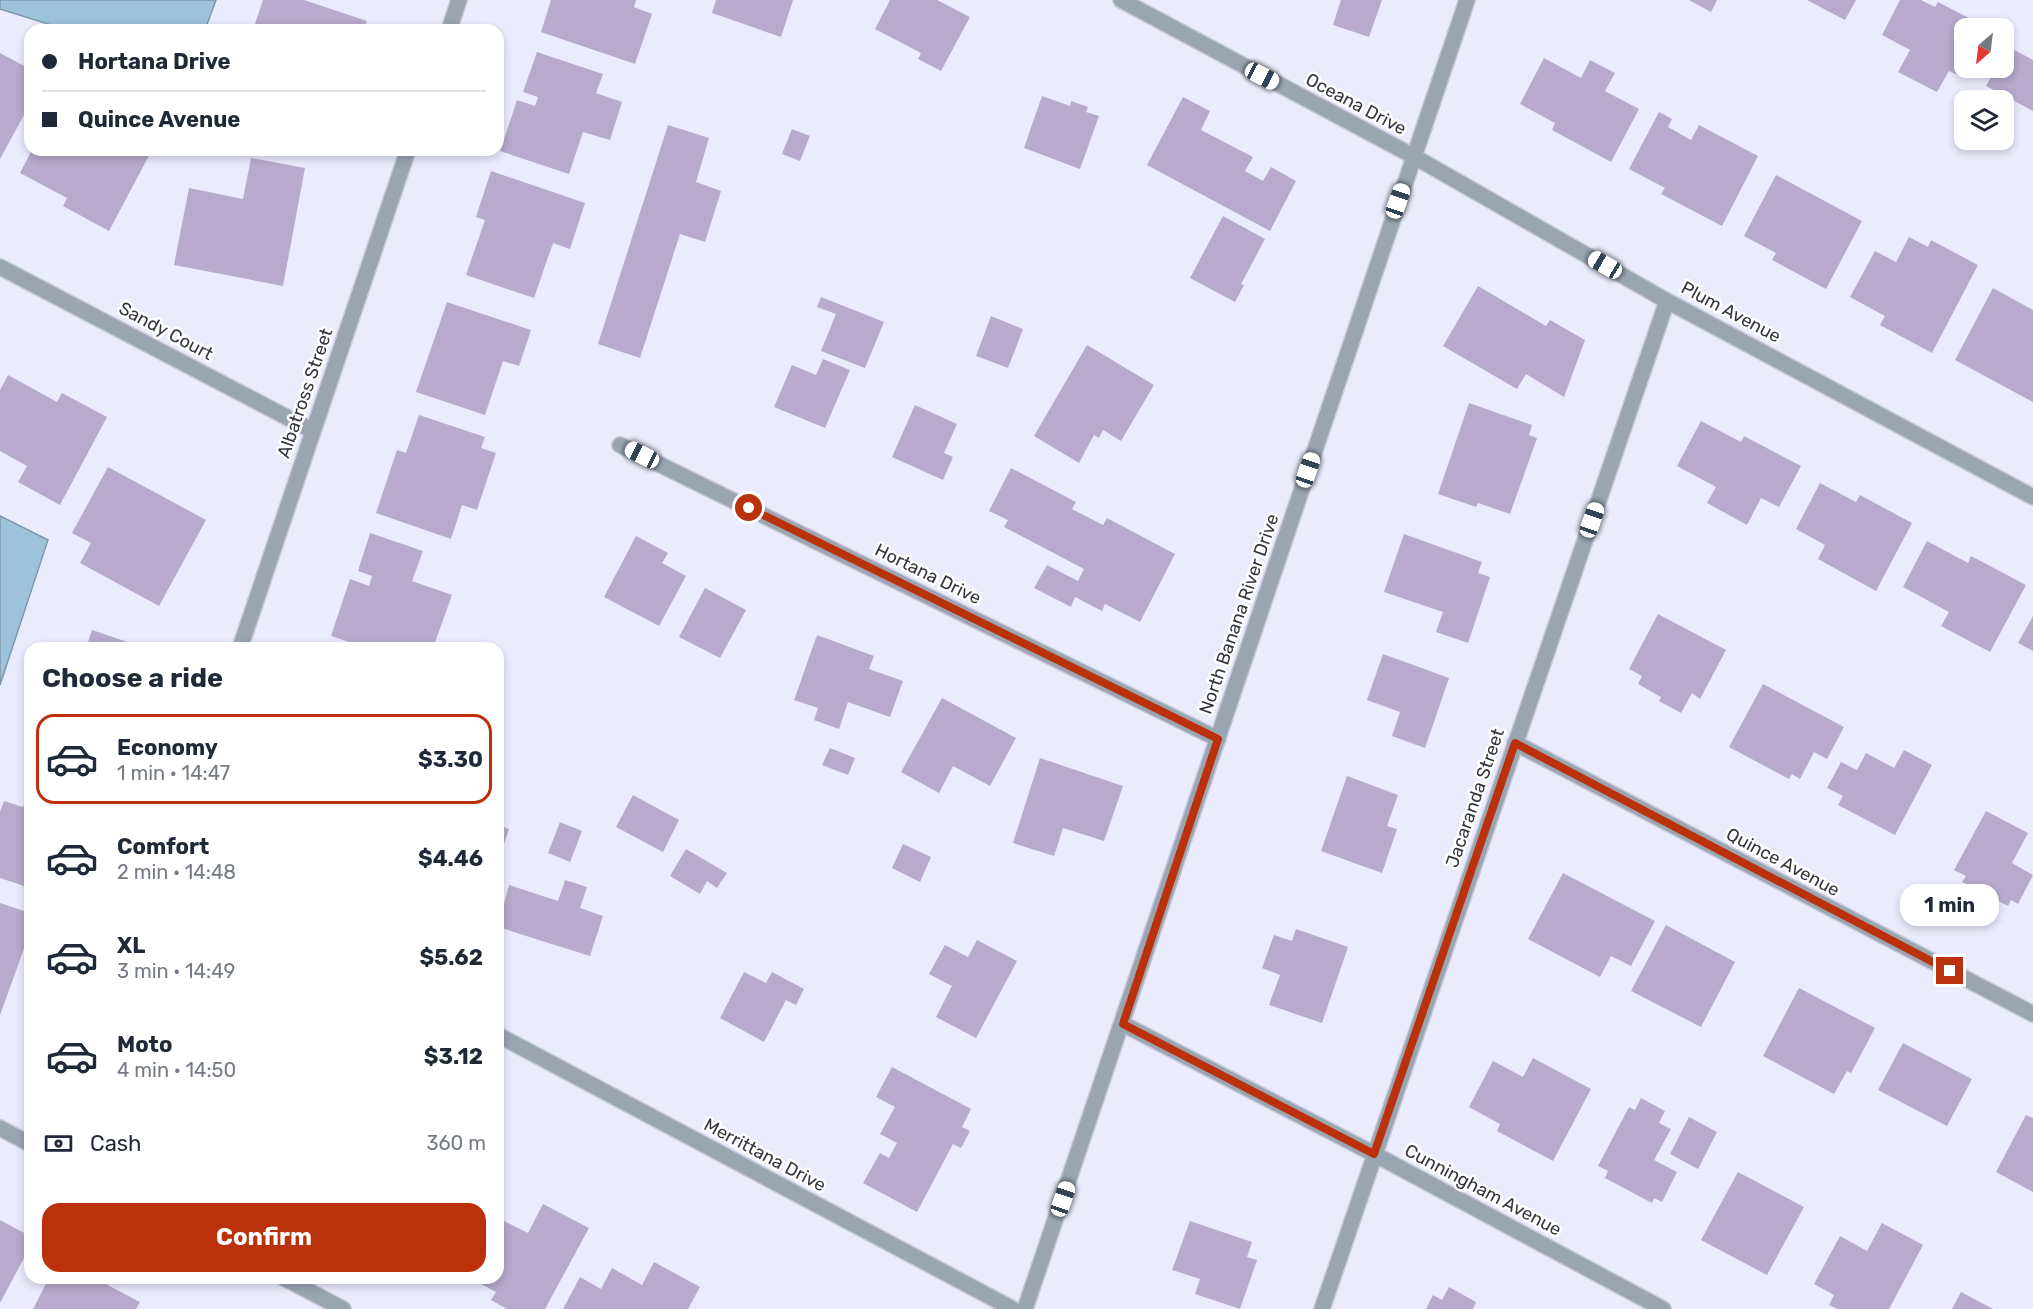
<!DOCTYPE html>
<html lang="en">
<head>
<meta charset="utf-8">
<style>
  body { margin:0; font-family:Rubik,sans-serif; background:#f6f6f7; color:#1f2937; height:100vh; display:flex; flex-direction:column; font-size:22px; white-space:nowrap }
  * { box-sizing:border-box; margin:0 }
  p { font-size:20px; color:#747a83 }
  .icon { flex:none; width:33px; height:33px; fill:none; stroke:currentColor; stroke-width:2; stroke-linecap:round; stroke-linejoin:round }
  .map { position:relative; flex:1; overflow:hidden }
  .drawer { position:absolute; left:24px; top:642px; width:480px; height:642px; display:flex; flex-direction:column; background:#fff; border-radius:18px; box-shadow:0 3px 9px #0003 }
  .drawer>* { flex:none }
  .banner { position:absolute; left:24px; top:24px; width:480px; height:132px; border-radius:18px; box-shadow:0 3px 9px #0003; display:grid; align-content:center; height:132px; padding:0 18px; background:#fff }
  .needle { width:39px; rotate:208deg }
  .tools { position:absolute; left:1954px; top:18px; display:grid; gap:12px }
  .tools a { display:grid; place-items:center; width:60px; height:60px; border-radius:12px; background:#fff; box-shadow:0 3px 9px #0003; font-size:30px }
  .end { position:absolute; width:27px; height:27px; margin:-14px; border:8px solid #bb310c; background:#fff; box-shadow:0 0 0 3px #fff }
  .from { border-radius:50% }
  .bubble { position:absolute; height:42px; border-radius:18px; background:#fff; box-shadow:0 3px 9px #0003; font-size:20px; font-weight:700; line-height:42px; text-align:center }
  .car { position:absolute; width:18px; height:36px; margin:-18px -9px; border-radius:8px; box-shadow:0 0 4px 2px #0007; background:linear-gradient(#fff 24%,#345 0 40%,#fff 0 76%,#345 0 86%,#fff 0) }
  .banner b { display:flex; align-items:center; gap:21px; height:57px; font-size:22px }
  .banner b+b { border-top:2px solid #e0e1e3 }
  .banner i { width:15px; height:15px; background:#1f2937 }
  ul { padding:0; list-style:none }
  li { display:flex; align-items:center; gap:18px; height:90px; margin:0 12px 9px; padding:0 6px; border:3px solid transparent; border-radius:18px }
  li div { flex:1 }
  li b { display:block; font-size:22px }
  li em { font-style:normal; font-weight:700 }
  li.current { border-color:#bb310c }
  li>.icon { width:54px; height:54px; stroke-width:1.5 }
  h2 { padding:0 18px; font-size:27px; line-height:72px }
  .pay { display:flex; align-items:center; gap:15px; height:66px; padding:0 18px; font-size:22px }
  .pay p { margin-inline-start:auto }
  .button { display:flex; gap:12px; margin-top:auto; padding:12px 18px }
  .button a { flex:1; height:69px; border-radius:18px; background:#bb310c; color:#fff; font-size:24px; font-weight:700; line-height:69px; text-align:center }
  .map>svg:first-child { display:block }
  .water { fill:#9cc3d9; stroke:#7d98aa; stroke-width:1.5 }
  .building { fill:#b7aacd }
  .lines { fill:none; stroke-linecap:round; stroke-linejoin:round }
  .minor-casing { stroke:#c6c7d8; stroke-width:18 }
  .tertiary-casing { stroke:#c6c7d8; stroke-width:18 }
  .minor { stroke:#9aa5b2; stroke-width:15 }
  .tertiary { stroke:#9aa5b2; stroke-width:15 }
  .route { stroke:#bb310c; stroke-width:8 }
  .labels { text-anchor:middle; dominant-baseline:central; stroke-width:5; stroke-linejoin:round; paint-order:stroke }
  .street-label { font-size:18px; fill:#34353e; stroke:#fff }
</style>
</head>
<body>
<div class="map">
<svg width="2033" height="1309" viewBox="0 0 2033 1309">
  <rect width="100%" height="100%" fill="#eaecfe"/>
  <path class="water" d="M0,0h216l-11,30h-138l-67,-21z
    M0,516l48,24 -48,145z"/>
  <path class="building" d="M263,0h41l63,21 -3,9h-111z
    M551,0h85l-2,7 18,7 -17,50 -94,-32z
    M716,0h77l-12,37 -69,-24z
    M890,0h47l33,17 -29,54 -23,-12 3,-6 -46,-24z
    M1341,0h41l-13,37 -36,-12z
    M1689,0h28l-6,12z
    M1807,0h49l-11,20z
    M1900,0h21l14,7 3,-5 50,26h-23v39l-5,9 -11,-5 -12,21 -39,-20 12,-22 -28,-15z
    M2007,46l26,14v51l-47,-25 10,-18h8v-16z
    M537,52l66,22 -7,19 26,9 -12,38 -27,-8 -14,42 -69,-23 17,-51 18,6 3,-9 -15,-5z
    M0,53l30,16v35l-30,55z
    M1544,58l37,20 9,-18 25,13 -10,18 34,18 -28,53 -59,-32 3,-7 -35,-19z
    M1042,96l28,10 1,-5 17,6 -2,5 13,4 -19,53 -56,-21z
    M1183,97l27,14 -9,19 52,27 -8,14 18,10 8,-14 25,14 -26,50 -123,-66z
    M1659,112l13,7 -4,8 23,13 8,-15 59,31 -36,70 -61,-32 4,-6 -36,-19z
    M668,125l41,13 -13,44 25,9 -16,51 -25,-8 -40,124 -42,-14z
    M792,129l18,7 -10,25 -18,-7z
    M32,150h120l-43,81 -46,-25 4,-8 -47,-25z
    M251,158l54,10 -22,118 -109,-21 15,-77 54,11z
    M491,171l94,32 -15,46 -17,-6 -19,55 -68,-23 19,-55 -9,-3z
    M1776,175l86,46 -36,68 -54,-29 4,-7 -32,-17z
    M1223,216l42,23 -24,45 3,1 -9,17 -45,-24z
    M1909,237l19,10 3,-7 47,25 -46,88 -52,-28 5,-9 -35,-19 25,-46 21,11z
    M1478,286l68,40 4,-6 35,20 -21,57 -38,-23 -9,15 -74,-43z
    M1993,288l40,22v92l-78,-42z
    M821,297l63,25 -19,46 -44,-17 15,-37 -19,-7z
    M447,302l84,28 -12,36 -16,-5 -18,54 -69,-23z
    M991,316l32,13 -15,39 -32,-12z
    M1087,345l67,40 -33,56 -18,-11 -4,8 -5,-3 -15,28 -45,-27z
    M823,359l27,11 -25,58 -51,-21 18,-42 24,10z
    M8,375l49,27 5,-9 45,24 -47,88 -42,-23 9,-16 -27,-15v-61z
    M1469,403l63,22 -3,10 8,3 -27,76 -32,-11 -2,4 -38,-13z
    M915,405l42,19 -13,29 9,4 -10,23 -51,-23z
    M419,415l66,22 -4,11 15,5 -19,57 -15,-5 -11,34 -75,-26 21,-63 9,3z
    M1701,421l40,21 3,-6 57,30 -22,41 -18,-9 -14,27 -40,-22 9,-16 -39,-21z
    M108,467l98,53 -47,86 -79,-43 11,-20 -19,-10z
    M1011,468l65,34 -4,7 31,16 4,-7 68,36 -35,68 -35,-18 -3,7 -27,-14 -4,10 -37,-19 13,-23 31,16 6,-12 -80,-42 4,-7 -19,-9z
    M1820,483l36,19 4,-7 52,28 -36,68 -58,-32 7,-14 -29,-16z
    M370,533l53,18 -11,30 40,14 -19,53h-65l-37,-12 19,-57 19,7 3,-10 -14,-5z
    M1404,534l78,28 -4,11 12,4 -22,66 -32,-11 7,-20 -59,-20z
    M636,536l32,17 -6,10 24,13 -27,50 -55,-29z
    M1927,541l41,22 3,-7 55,29 -36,67 -49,-26 8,-14 -46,-25z
    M705,588l41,22 -26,48 -41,-21z
    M1658,614l68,36 -26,49 -8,-6 -11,20 -22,-12 2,-4 -23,-13 4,-8 -13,-7z
    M2033,616v35l-15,-8z
    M92,630l53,18h-59z
    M817,635l57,21 -5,13 34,12 -13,36 -42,-15 -9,27 -25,-9 4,-12 -24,-8z
    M1383,654l66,24 -24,70 -33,-12 8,-24 -33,-12z
    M1763,684l81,43 -17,32 -13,-7 -14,27 -8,-5 -3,5 -60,-32z
    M942,698l74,40 -26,48 -37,-20 -14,27 -38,-21z
    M830,748l25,10 -7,17 -26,-10z
    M1904,750l28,15 -37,70 -57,-30 5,-9 -16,-8 14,-26 16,8 9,-17 28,15z
    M1040,758l83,28 -19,55 -41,-13 -9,28 -41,-13z
    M1347,776l51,19 -11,31 10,3 -15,44 -61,-22z
    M30,789v99l-30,-10v-66l4,-11 19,6z
    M633,795l46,25 -16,32 -47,-25z
    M1986,811l42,22 -16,30 21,12 -15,29 -7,-4 -3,6 -46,-24 4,-6 -12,-6z
    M560,822l22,9 -12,31 -22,-9z
    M498,825l11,4 -11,32z
    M903,844l28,13 -11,25 -28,-14z
    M686,849l41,24 -10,15 -10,-7 -7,13 -30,-18z
    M1563,873l92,48 -24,45 -20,-10 -11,21 -72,-38z
    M565,880l22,7 -7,21 23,8 -13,40 -92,-29 11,-42 49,16z
    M0,903l30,10v19l-30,83z
    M1666,925l69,37 -34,65 -70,-36z
    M1296,929l52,18 -26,76 -53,-18 11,-30 -18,-7 12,-33 18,6z
    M977,940l40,21 -41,77 -40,-21 16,-31 -23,-12 16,-29 23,12z
    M744,972l22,11 6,-11 32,17 -8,16 -10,-5 -22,42 -44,-24z
    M1799,988l76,40 -24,45 -4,-2 -13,23 -71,-38z
    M1903,1043l69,36 -25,47 -69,-36z
    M1533,1058l58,31 -38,72 -56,-30 3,-7 -31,-17 24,-46 30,16z
    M892,1067l79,42 -9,18 8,4 -9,17 -8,-4 -36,68 -54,-29 17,-30 9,5 8,-15 -17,-9 15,-27 -19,-10z
    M1641,1098l24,13 -6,12 12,6 -17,31 23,12 -15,30 -8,-4 -2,5 -47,-25 3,-7 -10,-5 31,-59 6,3z
    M2026,1115l7,3v74l-37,-20z
    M1689,1117l28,15 -19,37 -28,-15z
    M1738,1172l66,35 -37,68 -66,-35z
    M543,1204l46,24 -44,81h-38l-16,-9 5,-8 -26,-14h28v-60l30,15z
    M0,1220l30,16v11l-30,56z
    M1190,1221l62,21 -5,15 10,3 -17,49 -45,-15 5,-15 -28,-9z
    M1882,1223l41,22 -34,64h-52l-8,-4 5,-10 -20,-11 26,-48 27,15z
    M654,1262l46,25 -12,22h-125l17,-32 21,12 11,-21 30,17z
    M49,1278h23l7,4 2,-4h13l46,24 -4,7h-103z
    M1449,1287l27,15 -3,7h-47l7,-14 9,5z
    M1961,1292l32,17h-41z"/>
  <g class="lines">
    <g class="minor-casing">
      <path id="minor" d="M1121,0l292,156 254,145 366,196
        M449,30l10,-30
        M0,267l313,164
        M620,445l598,294
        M240,648l168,-498
        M1515,743l518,271
        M1123,1024l251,130 289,155
        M498,1035l515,274
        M0,1128l30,16
        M284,1278l59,31
        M1322,1309l345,-1008"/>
    </g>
    <g class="tertiary-casing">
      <path id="tertiary" d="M1025,1309l442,-1309"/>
    </g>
    <use href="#minor" class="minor"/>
    <use href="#tertiary" class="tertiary"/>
  </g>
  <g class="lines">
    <path class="route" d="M749,508l469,231 -95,285 251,130 141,-411 435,228"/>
  </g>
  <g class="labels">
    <g class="street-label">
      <text transform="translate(1356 104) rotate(28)">Oceana Drive</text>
      <text transform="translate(1731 312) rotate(28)">Plum Avenue</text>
      <text transform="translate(166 331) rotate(28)">Sandy Court</text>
      <text transform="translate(305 393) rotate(-71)">Albatross Street</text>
      <text transform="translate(928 574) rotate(26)">Hortana Drive</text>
      <text transform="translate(1239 614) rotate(-71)">North Banana River Drive</text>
      <text transform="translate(1475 798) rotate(-71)">Jacaranda Street</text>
      <text transform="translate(1783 862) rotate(28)">Quince Avenue</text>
      <text transform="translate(765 1155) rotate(28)">Merrittana Drive</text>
      <text transform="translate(1483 1190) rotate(28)">Cunningham Avenue</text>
    </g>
  </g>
</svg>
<div class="tools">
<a><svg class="needle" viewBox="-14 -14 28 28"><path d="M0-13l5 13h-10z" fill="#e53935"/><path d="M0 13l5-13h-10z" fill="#747a83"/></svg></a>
<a><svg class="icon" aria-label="layers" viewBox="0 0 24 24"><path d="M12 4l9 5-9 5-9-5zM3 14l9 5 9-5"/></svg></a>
</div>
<i class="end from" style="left:749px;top:508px"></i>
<i class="end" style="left:1950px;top:971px"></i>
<div class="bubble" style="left:1900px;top:884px;width:99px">1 min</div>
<i class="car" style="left:1262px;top:76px;rotate:118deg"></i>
<i class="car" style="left:1398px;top:201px;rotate:19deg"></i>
<i class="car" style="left:1605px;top:265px;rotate:300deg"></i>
<i class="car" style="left:642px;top:455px;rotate:297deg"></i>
<i class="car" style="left:1308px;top:470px;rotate:19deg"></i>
<i class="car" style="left:1592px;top:520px;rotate:19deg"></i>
<i class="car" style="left:1063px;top:1199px;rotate:19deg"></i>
<div class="banner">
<b><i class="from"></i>Hortana Drive</b>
<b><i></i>Quince Avenue</b>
</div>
<section class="drawer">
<h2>Choose a ride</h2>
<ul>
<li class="current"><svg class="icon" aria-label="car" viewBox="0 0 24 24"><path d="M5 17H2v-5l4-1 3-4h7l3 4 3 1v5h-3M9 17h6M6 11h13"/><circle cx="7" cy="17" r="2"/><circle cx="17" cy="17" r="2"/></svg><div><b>Economy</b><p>1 min · 14:47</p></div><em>$3.30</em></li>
<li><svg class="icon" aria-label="car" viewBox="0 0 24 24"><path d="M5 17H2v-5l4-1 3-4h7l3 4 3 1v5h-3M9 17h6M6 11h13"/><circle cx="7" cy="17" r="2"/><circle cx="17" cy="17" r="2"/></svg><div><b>Comfort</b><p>2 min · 14:48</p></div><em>$4.46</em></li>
<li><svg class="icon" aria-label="car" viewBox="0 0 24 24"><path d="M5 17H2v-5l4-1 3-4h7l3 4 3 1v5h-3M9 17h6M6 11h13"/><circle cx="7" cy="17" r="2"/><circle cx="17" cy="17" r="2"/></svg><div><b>XL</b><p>3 min · 14:49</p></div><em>$5.62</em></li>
<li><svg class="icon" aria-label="car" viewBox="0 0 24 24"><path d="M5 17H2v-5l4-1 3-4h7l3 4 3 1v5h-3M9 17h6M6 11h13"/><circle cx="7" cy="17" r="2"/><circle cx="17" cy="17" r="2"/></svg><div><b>Moto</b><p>4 min · 14:50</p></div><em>$3.12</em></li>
</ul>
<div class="pay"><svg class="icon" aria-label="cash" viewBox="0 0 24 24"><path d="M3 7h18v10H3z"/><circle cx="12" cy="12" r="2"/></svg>Cash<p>360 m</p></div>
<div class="button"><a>Confirm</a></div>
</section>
</div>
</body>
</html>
